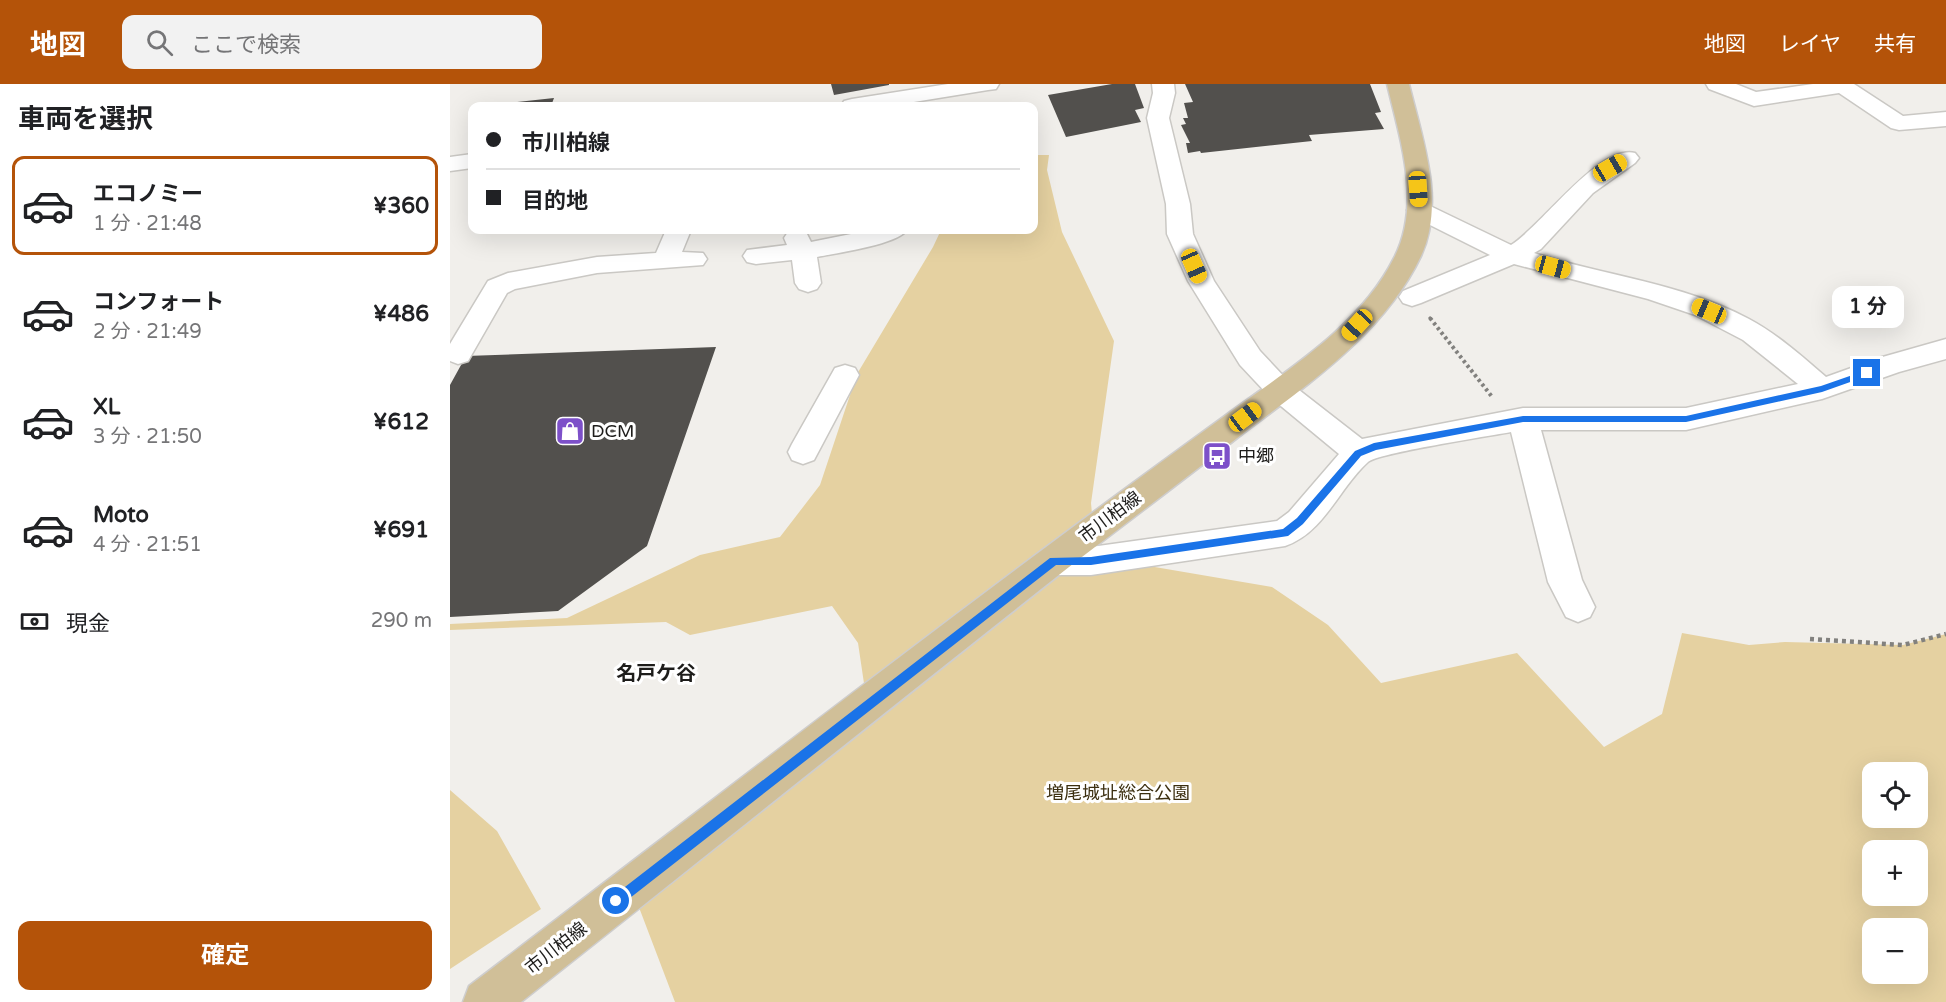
<!DOCTYPE html>
<html lang="ja">
<head>
<meta charset="utf-8">
<style>
  body { margin:0; font-family:"Varela Round","Noto Sans JP",sans-serif; background:#f2f2f2; color:#202124; height:100vh; display:flex; flex-direction:column; font-size:22px; white-space:nowrap }
  * { box-sizing:border-box; margin:0 }
  p { font-size:20px; color:#757577 }
  .icon { flex:none; width:33px; height:33px; fill:none; stroke:currentColor; stroke-width:2; stroke-linecap:round; stroke-linejoin:round }
  .map { position:relative; flex:1; overflow:hidden }
  .drawer { display:flex; flex-direction:column; background:#fff; width:450px }
  .drawer>* { flex:none }
  .banner { position:absolute; left:18px; top:18px; width:570px; height:132px; border-radius:12px; box-shadow:0 6px 24px #0002; display:grid; align-content:center; height:132px; padding:0 18px; background:#fff }
  .controls { position:absolute; left:1412px; top:678px; display:grid; gap:12px }
  .controls a { display:grid; place-items:center; width:66px; height:66px; border-radius:12px; background:#fff; box-shadow:0 6px 24px #0002; font-size:30px }
  .end { position:absolute; width:27px; height:27px; margin:-14px; border:8px solid #1a73e8; background:#fff; box-shadow:0 0 0 3px #fff }
  .from { border-radius:50% }
  .bubble { position:absolute; height:42px; border-radius:12px; background:#fff; box-shadow:0 6px 24px #0002; font-size:20px; font-weight:700; line-height:42px; text-align:center }
  .car { position:absolute; width:18px; height:36px; margin:-18px -9px; border-radius:8px; box-shadow:0 0 4px 2px #0007; background:linear-gradient(#f5c518 24%,#345 0 40%,#f5c518 0 76%,#345 0 86%,#f5c518 0) }
  .banner b { display:flex; align-items:center; gap:21px; height:57px; font-size:22px }
  .banner b+b { border-top:2px solid #e0e0e0 }
  .banner i { width:15px; height:15px; background:#202124 }
  ul { padding:0; list-style:none }
  li { display:flex; align-items:center; gap:18px; height:99px; margin:0 12px 9px; padding:0 6px; border:3px solid transparent; border-radius:12px }
  li div { flex:1 }
  li b { display:block; font-size:22px }
  li em { font-style:normal; font-weight:700 }
  li.selected { border-color:#b45309 }
  li>.icon { width:54px; height:54px; stroke-width:1.5 }
  h2 { padding:0 18px; font-size:27px; line-height:72px }
  .pay { display:flex; align-items:center; gap:15px; height:66px; padding:0 18px; font-size:22px }
  .pay p { margin-inline-start:auto }
  .action { display:flex; gap:12px; margin-top:auto; padding:12px 18px }
  .action a { flex:1; height:69px; border-radius:12px; background:#b45309; color:#fff; font-size:24px; font-weight:700; line-height:69px; text-align:center }
  header { display:flex; align-items:center; gap:36px; box-sizing:border-box; height:84px; padding:0 30px; background:#b45309; color:#fff }
  header strong { font-size:28px }
  nav { display:flex; gap:33px; margin-inline-start:auto; font-size:21px }
  .search { width:420px; height:54px; background:#f2f2f2; display:flex; align-items:center; gap:15px; box-sizing:border-box; padding:0 21px; border-radius:12px; color:#757577; font-size:22px }
  main { display:flex; flex:1; min-height:0 }
  .map>svg:first-child { display:block }
  .green { fill:#e5d1a1; fill-rule:evenodd }
  .building { fill:#52504d }
  .lines { fill:none; stroke-linecap:round; stroke-linejoin:round }
  .minor-casing { stroke:#cac8c4; stroke-width:3 }
  .major-casing { stroke:#cecdcd; stroke-width:3 }
  .path-far2 { stroke:#82817e; stroke-width:3; stroke-dasharray:2 2; stroke-linecap:butt }
  .path-far1 { stroke:#82817e; stroke-width:4; stroke-dasharray:3 3; stroke-linecap:butt }
  .path { stroke:#82817e; stroke-width:4.5; stroke-dasharray:4 4; stroke-linecap:butt }
  .minor { fill:#fff; fill-rule:evenodd }
  .major { fill:#d0bf98; fill-rule:evenodd }
  .route { fill:#1a73e8 }
  .labels { text-anchor:middle; dominant-baseline:central; stroke-width:6; stroke-linejoin:round; paint-order:stroke }
  .poi-label { font-size:18px; fill:#1e1d1b; stroke:#fff; text-anchor:start }
  .street-label { font-size:18px; fill:#1e1d1b; stroke:#fff }
  .park-label { font-size:18px; fill:#3c2f10; stroke:#fff }
  .neighbourhood-label { font-size:20px; font-weight:bold; fill:#1e1d1b; stroke:#fff }
</style>
</head>
<body>
<header>
<strong>地図</strong>
<div class="search"><svg class="icon" aria-label="search" viewBox="0 0 24 24"><circle cx="10" cy="10" r="6"/><path d="M15 15l6 6"/></svg>ここで検索</div>
<nav><a>地図</a><a>レイヤ</a><a>共有</a></nav>
</header>
<main>
<section class="drawer">
<h2>車両を選択</h2>
<ul>
<li class="selected"><svg class="icon" aria-label="car" viewBox="0 0 24 24"><path d="M5 17H2v-5l4-1 3-4h7l3 4 3 1v5h-3M9 17h6M6 11h13"/><circle cx="7" cy="17" r="2"/><circle cx="17" cy="17" r="2"/></svg><div><b>エコノミー</b><p>1 分 · 21:48</p></div><em>¥360</em></li>
<li><svg class="icon" aria-label="car" viewBox="0 0 24 24"><path d="M5 17H2v-5l4-1 3-4h7l3 4 3 1v5h-3M9 17h6M6 11h13"/><circle cx="7" cy="17" r="2"/><circle cx="17" cy="17" r="2"/></svg><div><b>コンフォート</b><p>2 分 · 21:49</p></div><em>¥486</em></li>
<li><svg class="icon" aria-label="car" viewBox="0 0 24 24"><path d="M5 17H2v-5l4-1 3-4h7l3 4 3 1v5h-3M9 17h6M6 11h13"/><circle cx="7" cy="17" r="2"/><circle cx="17" cy="17" r="2"/></svg><div><b>XL</b><p>3 分 · 21:50</p></div><em>¥612</em></li>
<li><svg class="icon" aria-label="car" viewBox="0 0 24 24"><path d="M5 17H2v-5l4-1 3-4h7l3 4 3 1v5h-3M9 17h6M6 11h13"/><circle cx="7" cy="17" r="2"/><circle cx="17" cy="17" r="2"/></svg><div><b>Moto</b><p>4 分 · 21:51</p></div><em>¥691</em></li>
</ul>
<div class="pay"><svg class="icon" aria-label="cash" viewBox="0 0 24 24"><path d="M3 7h18v10H3z"/><circle cx="12" cy="12" r="2"/></svg>現金<p>290 m</p></div>
<div class="action"><a>確定</a></div>
</section>
<div class="map">
<svg width="1496" height="918" viewBox="0 0 1496 918">
  <rect width="100%" height="100%" fill="#f1efeb"/>
  <path class="green" d="M584,71h15l-2,15 15,62 52,109 -23,162 5,54 176,30 56,38 53,58 136,-30 87,94 58,-33 20,-81 67,12 36,-3 118,3 43,-11v368h-1271l-43,-113 237,-172 -11,-74 -26,-37 -142,29 -24,-13 -216,8v-6l117,-6 133,-63 80,-18 40,-52 37,-111 76,-127 8,-17h93zM1422,688h45v46h-45zM1422,766h45v46h-45zM1422,844h45v46h-45z
    M0,706l47,41 44,78 -91,60z"/>
  <path class="building" d="M381,0h58v1l-55,10z
    M662,0h23l9,24 -9,2 6,12 -75,15 -18,-42z
    M735,0h185l11,28 -6,1 9,16 -75,6 3,6 -111,12 -1,-2 -12,2 -2,-10h4l-9,-18 5,-1 -3,-6h5l-4,-15 9,-1z
    M104,14l-3,8h-55l2,-2z
    M266,263l-69,199 -89,65 -108,6v-232l16,-29z"/>
  <g class="lines">
    <g class="minor-casing">
      <path id="minor" d="M498,0h51l-3,5 -8,1 -99,16h-48l3,-5 8,-2z
        M702,0h22l1,9 -6,25 21,86 3,30 21,47 46,70 30,32 72,56 161,-31h163l112,-24 -55,-44 -48,-25 -47,-16 -134,-35 -93,39 -9,3 -9,-3 -4,-6 4,-6 87,-36 -80,-40 -3,-5 3,-5 9,-2 9,2 83,40c31,-19 88,-101 124,-92l4,5 -4,5 -42,30 -52,56 -7,4c71,23 148,30 215,66 28,15 53,37 77,58l53,-19 67,-19v20l-47,13 -77,27 -136,31h-145l41,150 13,27 -5,10 -12,5 -12,-5 -18,-35 -37,-150c-21,4 -133,21 -143,30 -29,26 -44,71 -83,84l-194,29h-37l-12,-4 -5,-10 5,-10 12,-4h37l186,-26 12,-9 50,-58 -69,-57 -30,-32 -52,-84 -21,-47 -1,-30 -19,-86 6,-25z
        M1256,0h30l20,8 57,-8h41l49,32 43,-4v14l-47,4 -8,-2 -52,-35 -85,13 -45,-17z
        M22,70v14l-22,3v-14z
        M216,146h25l-9,22 21,1 4,6 -4,6 -106,8 -82,16 -8,4 -39,68 -10,3 -8,-3v-17l38,-63 20,-8 89,-16 59,-4z
        M347,146l9,2 5,10 60,-12h36c-11,15 -71,23 -90,27l4,26 -4,6 -9,3 -9,-3 -4,-6 -3,-23 -36,4 -9,-2 -4,-6 4,-6 40,-5 -3,-7 4,-6z
        M395,281l10,3 4,7 -45,85 -11,4 -11,-4 -4,-8 4,-8 43,-76z"/>
    </g>
    <g class="major-casing">
      <path id="major" d="M937,0h22c13,54 37,118 12,172 -36,76 -111,127 -176,176 -55,43 -111,85 -167,128 -186,146 -371,295 -557,442h-58l6,-16c197,-150 393,-302 592,-450 55,-41 110,-81 165,-121 60,-44 134,-89 168,-157 28,-54 6,-119 -7,-174z"/>
    </g>
    <path class="path-far2" d="M979,233l2,2"/>
    <path class="path-far1" d="M980,234l63,80"/>
    <path class="path" d="M1360,555l93,6 43,-11"/>
    <use href="#minor" class="minor"/>
    <use href="#major" class="major"/>
  </g>
  <path class="route" d="M1417,286h3v5l-48,17 -136,30h-163l-147,28 -15,6 -58,68 -15,12 -197,29h-35l-435,340 -5,2 -4,-2 -2,-4 2,-4 438,-339 41,-1 192,-28 14,-11 58,-67 19,-8 149,-27h163l135,-30z"/>
  <defs>
    <g id="shop-square" transform="scale(1.5)"><rect x="-9" y="-9" width="18" height="18" rx="4" fill="#7d50c9" stroke="#fff"/><path d="M-5-2.5h2.3a2.7 3.5 0 0 1 5.4 0H5L5.5 6h-11ZM-1.5-2.5h3a1.5 2.3 0 0 0-3 0Z" fill="#fff"/></g>
    <g id="bus-square" transform="scale(1.5)"><rect x="-9" y="-9" width="18" height="18" rx="4" fill="#7d50c9" stroke="#fff"/><path d="M-5-6H5V4H4V6H2V4H-2V6H-4V4H-5ZM-3.5-4V0h7V-4ZM-3.5 1.2v1.5H-2V1.2ZM2 1.2v1.5H3.5V1.2Z" fill="#fff"/></g>
  </defs>
  <g fill-rule="evenodd">
    <use href="#shop-square" x="120" y="347"/>
    <use href="#bus-square" x="767" y="372"/>
  </g>
  <g class="labels">
    <g class="poi-label">
      <text x="141" y="347">DCM</text>
      <text x="788" y="372">中郷</text>
    </g>
    <g class="street-label">
      <text transform="translate(660 433) rotate(-37)">市川柏線</text>
      <text transform="translate(106 864) rotate(-38)">市川柏線</text>
    </g>
    <g class="park-label">
      <text x="668" y="709">増尾城址総合公園</text>
    </g>
    <g class="neighbourhood-label">
      <text x="206" y="590">名戸ケ谷</text>
    </g>
  </g>
</svg>
<div class="controls">
<a><svg class="icon" aria-label="locate" viewBox="0 0 24 24"><circle cx="12" cy="12" r="6"/><path d="M12 2v4M12 18v4M2 12h4M18 12h4"/></svg></a>
<a>+</a>
<a>−</a>
</div>
<i class="end from" style="left:166px;top:817px"></i>
<i class="end" style="left:1417px;top:289px"></i>
<div class="bubble" style="left:1382px;top:202px;width:72px">1 分</div>
<i class="car" style="left:1160px;top:84px;rotate:60deg"></i>
<i class="car" style="left:968px;top:105px;rotate:176deg"></i>
<i class="car" style="left:744px;top:182px;rotate:156deg"></i>
<i class="car" style="left:1103px;top:183px;rotate:105deg"></i>
<i class="car" style="left:1259px;top:227px;rotate:293deg"></i>
<i class="car" style="left:907px;top:241px;rotate:223deg"></i>
<i class="car" style="left:795px;top:333px;rotate:53deg"></i>
<div class="banner">
<b><i class="from"></i>市川柏線</b>
<b><i></i>目的地</b>
</div>
</div>
</main>
</body>
</html>
